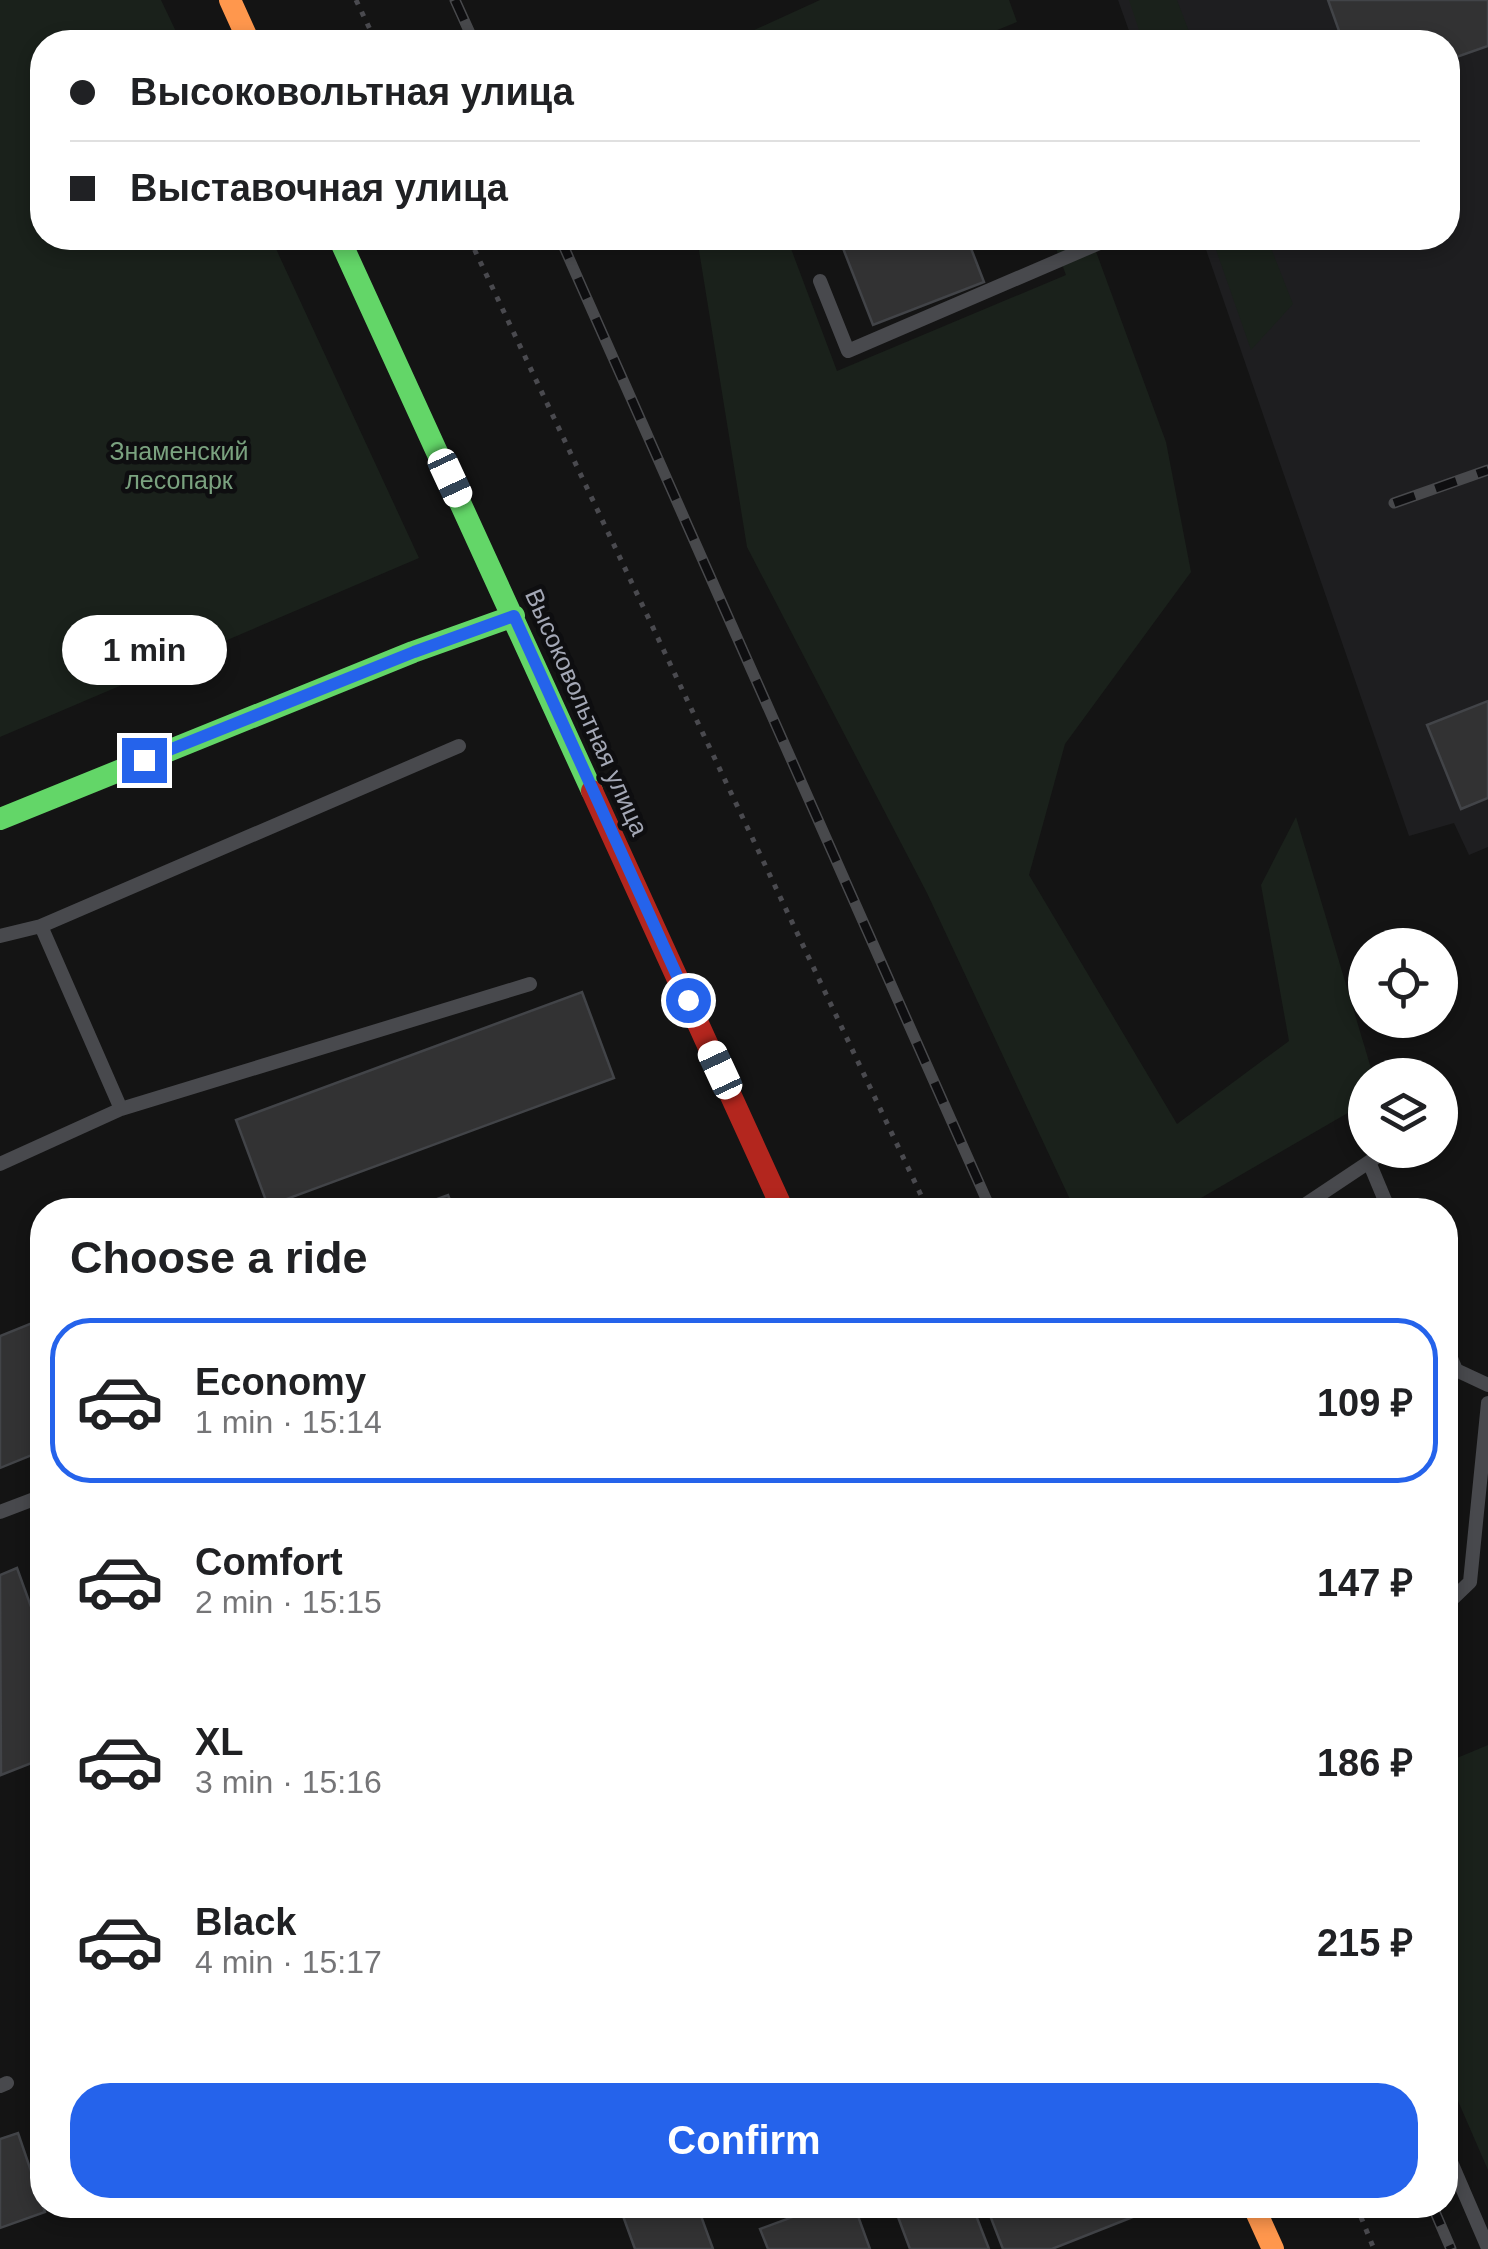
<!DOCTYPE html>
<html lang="en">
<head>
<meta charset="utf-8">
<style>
  body { margin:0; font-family:Arial,sans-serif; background:#f2f2f2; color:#202124; height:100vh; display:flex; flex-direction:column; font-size:38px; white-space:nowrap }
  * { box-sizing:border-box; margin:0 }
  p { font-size:32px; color:#757577 }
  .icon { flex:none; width:55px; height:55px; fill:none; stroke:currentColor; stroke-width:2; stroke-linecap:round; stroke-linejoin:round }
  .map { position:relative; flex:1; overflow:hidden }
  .sheet { position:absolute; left:30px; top:1198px; width:1428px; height:1020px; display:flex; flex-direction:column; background:#fff; border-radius:40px; box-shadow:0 5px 15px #0003 }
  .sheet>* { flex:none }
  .guide { position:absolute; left:30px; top:30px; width:1430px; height:220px; border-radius:40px; box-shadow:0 5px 15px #0003; display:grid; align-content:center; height:220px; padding:0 40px; background:#fff }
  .controls { position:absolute; left:1348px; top:928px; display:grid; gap:20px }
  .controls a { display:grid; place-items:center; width:110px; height:110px; border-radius:50%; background:#fff; box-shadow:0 5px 15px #0003; font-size:50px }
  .end { position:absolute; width:45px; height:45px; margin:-22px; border:12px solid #2563eb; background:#fff; box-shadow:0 0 0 5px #fff }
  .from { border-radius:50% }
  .bubble { position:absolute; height:70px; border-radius:35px; background:#fff; box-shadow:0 5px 15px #0003; font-size:32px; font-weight:800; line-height:70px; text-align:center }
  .car { position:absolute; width:30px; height:60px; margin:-30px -15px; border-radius:12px; box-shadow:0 0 8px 2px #0007; background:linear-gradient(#fff 24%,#345 0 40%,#fff 0 76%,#345 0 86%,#fff 0) }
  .guide b { display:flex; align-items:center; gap:35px; height:95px; font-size:38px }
  .guide b+b { border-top:2px solid #e0e0e0 }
  .guide i { width:25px; height:25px; background:#202124 }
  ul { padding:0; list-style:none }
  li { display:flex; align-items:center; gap:30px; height:165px; margin:0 20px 15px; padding:0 20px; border:5px solid transparent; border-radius:40px }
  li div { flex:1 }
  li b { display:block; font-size:38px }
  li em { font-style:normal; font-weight:800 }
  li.selected { border-color:#2563eb }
  li>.icon { width:90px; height:90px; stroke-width:1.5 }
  h2 { padding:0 40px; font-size:45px; line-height:120px }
  .primary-button { display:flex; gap:20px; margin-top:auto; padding:20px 40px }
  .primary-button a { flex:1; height:115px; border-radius:40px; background:#2563eb; color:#fff; font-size:40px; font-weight:800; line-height:115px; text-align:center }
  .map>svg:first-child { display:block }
  .built { fill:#1e1e20 }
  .green { fill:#1a211b }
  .building { fill:#323233; stroke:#424448; stroke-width:2.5 }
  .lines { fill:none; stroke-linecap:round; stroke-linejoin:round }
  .path { stroke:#4a4a4f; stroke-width:5; stroke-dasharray:5 8; stroke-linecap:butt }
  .lane { stroke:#48494d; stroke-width:14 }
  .fast { stroke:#63d668; stroke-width:22 }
  .slow { stroke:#ff974d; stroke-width:22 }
  .jam { stroke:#b3261e; stroke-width:22 }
  .rail-casing { stroke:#48494c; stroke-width:11 }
  .rail { stroke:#0e0e10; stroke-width:8; stroke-dasharray:22; stroke-linecap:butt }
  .route { stroke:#2563eb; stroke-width:12 }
  .labels { text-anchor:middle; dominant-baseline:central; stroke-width:9; stroke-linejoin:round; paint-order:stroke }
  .park-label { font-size:25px; fill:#7aa27f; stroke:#0e0e10 }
  .street-label { font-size:25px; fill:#a4a8b6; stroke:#0e0e10 }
</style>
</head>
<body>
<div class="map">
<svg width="1488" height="2249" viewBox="0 0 1488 2249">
  <rect width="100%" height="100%" fill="#141414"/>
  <path class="built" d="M1118,0h370v847l-19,8 -15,-32 -45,13 -207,-598h246v-196h-315z"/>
  <path class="green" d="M0,0h161l20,42h-139v196h229l148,320 -419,179z
    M820,0h189l8,22 -49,20h-240z
    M1129,0h48l16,42h-50z
    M697,238h90l50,133 229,-96 -14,-37h39l75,204 25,130 -126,172 -36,131 148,249 112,-83 -28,-156 35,-68 77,258h-8v28l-164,95 -70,12h-56l-148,-317 -180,-346z
    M1212,238h55l26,66 -42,46z
    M1488,1745v425l-43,-99v-308z"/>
  <path class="building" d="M1328,0h160v46l-40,14v-18h-105z
    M839,238h128l17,44 -111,43z
    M1488,701v97l-27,11 -34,-84z
    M582,992l32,86 -346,128 -32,-86z
    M448,1195l6,15h-47z
    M42,1319v132l-42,17v-132z
    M17,1568l25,69v122l-41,16 -1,-200z
    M18,2133l27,79 -45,16v-89z
    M619,2205h78l16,44h-78z
    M825,2205h29l16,44h-102l-8,-20z
    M930,2205h42l17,44h-79l-12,-32z
    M986,2205h177l-111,44h-49z"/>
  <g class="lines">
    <path class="path" d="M356,0l20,42
      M469,238l459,972
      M1356,2205l18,44"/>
    <path class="lane" d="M820,281l28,70 263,-113
      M0,936l41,-10 418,-180
      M121,1109l409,-125
      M1369,1162l20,48
      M0,1164l121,-55 -80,-183
      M1297,1210l90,-60
      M1445,1344l11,26 32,15
      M0,1512l42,-16
      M1445,1606l25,-24 18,-179
      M0,2086l7,-3
      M1445,2148l43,100"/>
    <path class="fast" d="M339,238l253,553
      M0,819l413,-167 101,-36"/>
    <path class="slow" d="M230,0l19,42
      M1253,2205l20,44"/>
    <path class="jam" d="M592,791l191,419"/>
    <g class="rail-casing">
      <path id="rail" d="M455,0l19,42
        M560,238l431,972
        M1394,503l94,-33
        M1432,2205l19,44"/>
    </g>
    <use href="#rail" class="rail"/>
  </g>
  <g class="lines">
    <path class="route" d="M144,760l270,-108 100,-36 174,384"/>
  </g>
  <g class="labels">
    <g class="park-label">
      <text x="179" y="451">Знаменский<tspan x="179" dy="29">лесопарк</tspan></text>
    </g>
    <g class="street-label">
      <text transform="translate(587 712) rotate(66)">Высоковольтная улица</text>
    </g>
  </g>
</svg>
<div class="controls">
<a><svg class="icon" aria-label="locate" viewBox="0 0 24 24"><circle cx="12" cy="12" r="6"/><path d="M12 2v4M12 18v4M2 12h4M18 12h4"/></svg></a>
<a><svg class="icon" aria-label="layers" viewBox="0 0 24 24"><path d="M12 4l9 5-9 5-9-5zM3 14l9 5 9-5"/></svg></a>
</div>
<i class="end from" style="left:688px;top:1000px"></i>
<i class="end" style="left:144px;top:760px"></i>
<div class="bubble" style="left:62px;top:615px;width:165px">1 min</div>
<i class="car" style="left:450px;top:478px;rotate:155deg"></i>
<i class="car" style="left:720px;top:1070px;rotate:335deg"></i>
<div class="guide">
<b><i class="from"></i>Высоковольтная улица</b>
<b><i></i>Выставочная улица</b>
</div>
<section class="sheet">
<h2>Choose a ride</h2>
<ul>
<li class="selected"><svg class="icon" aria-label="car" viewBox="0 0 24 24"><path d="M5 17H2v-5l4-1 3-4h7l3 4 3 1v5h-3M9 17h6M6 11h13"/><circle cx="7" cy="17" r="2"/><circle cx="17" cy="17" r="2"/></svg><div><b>Economy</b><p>1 min · 15:14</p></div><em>109 ₽</em></li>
<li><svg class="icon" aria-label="car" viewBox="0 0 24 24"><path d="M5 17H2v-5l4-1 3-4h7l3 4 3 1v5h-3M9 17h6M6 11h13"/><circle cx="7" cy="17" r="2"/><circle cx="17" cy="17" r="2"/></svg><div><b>Comfort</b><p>2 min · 15:15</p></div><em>147 ₽</em></li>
<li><svg class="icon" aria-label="car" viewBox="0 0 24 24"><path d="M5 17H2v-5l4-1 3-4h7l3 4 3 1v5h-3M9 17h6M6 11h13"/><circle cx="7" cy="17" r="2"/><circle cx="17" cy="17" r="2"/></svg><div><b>XL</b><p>3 min · 15:16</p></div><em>186 ₽</em></li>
<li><svg class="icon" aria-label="car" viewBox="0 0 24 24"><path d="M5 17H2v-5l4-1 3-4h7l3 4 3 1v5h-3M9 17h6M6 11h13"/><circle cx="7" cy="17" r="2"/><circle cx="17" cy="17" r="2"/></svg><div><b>Black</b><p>4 min · 15:17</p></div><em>215 ₽</em></li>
</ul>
<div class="primary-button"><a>Confirm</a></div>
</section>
</div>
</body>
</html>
